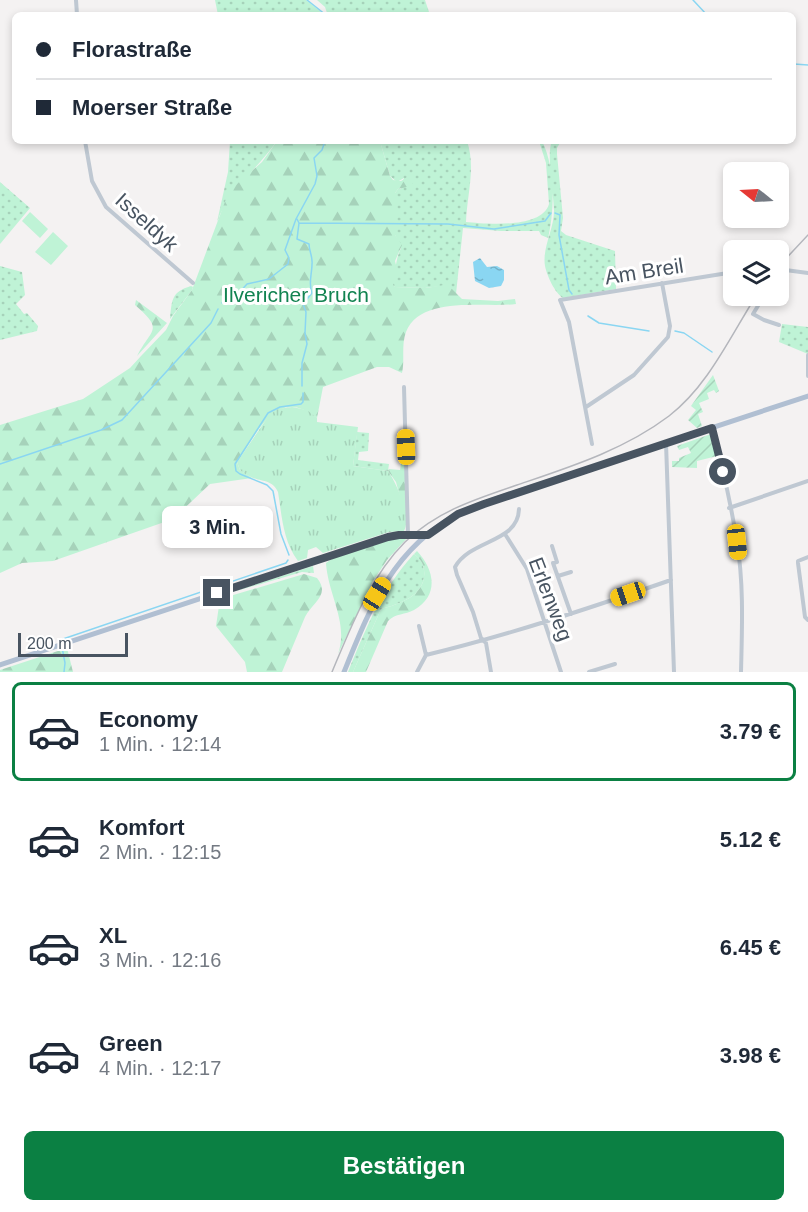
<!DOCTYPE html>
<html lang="de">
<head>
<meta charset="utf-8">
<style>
  body { margin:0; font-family:Helvetica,sans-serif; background:#f6f6f7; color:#1f2937; height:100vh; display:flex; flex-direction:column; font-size:22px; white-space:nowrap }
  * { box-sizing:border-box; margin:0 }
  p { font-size:20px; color:#747a83 }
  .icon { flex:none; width:33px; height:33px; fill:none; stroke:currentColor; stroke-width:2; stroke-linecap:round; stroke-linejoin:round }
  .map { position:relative; height:672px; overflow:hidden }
  .details { display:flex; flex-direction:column; background:#fff; flex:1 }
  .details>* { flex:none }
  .hud { position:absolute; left:12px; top:12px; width:784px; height:132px; border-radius:9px; box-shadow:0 3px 9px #0003; display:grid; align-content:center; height:132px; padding:0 24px; background:#fff }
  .needle { width:39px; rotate:288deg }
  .controls { position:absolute; left:723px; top:162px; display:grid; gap:12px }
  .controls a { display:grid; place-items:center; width:66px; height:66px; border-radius:9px; background:#fff; box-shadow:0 3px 9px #0003; font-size:30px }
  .scale { position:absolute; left:18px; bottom:15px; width:110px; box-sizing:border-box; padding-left:6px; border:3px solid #485461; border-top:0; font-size:16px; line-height:21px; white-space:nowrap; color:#485461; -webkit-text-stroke:4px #fff; paint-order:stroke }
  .end { position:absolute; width:27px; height:27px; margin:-14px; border:8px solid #485461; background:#fff; box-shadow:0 0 0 3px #fff }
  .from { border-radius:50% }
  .bubble { position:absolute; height:42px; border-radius:9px; background:#fff; box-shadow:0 3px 9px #0003; font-size:20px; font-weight:800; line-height:42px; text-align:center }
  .car { position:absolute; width:18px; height:36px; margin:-18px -9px; border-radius:8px; box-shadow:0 0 4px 2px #0007; background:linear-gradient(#f5c518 24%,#345 0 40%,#f5c518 0 76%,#345 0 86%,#f5c518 0) }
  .hud b { display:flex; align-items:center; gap:21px; height:57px; font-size:22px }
  .hud b+b { border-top:2px solid #e0e1e3 }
  .hud i { width:15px; height:15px; background:#1f2937 }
  ul { padding:10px 0 0; list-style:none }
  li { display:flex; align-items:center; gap:18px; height:99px; margin:0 12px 9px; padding:0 12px; border:3px solid transparent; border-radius:9px }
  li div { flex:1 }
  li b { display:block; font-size:22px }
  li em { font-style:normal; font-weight:800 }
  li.selected { border-color:#0b8043 }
  li>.icon { width:54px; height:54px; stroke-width:1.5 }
  .primary-button { display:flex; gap:12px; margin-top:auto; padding:12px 24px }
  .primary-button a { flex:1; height:69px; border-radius:9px; background:#0b8043; color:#fff; font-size:24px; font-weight:800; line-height:69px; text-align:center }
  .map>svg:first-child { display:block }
  .grass { fill:url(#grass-dots) }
  .forest { fill:url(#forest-firs) }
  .park { fill:url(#park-tufts) }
  .garden { fill:url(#garden-furrows) }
  .pitch { fill:#bff3d6 }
  .water { fill:url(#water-ripples) }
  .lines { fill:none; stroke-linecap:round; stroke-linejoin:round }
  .stream { stroke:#8ad6f2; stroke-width:1.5 }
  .minor { stroke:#bfc8d2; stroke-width:4 }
  .major { stroke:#b0bfd2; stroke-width:5 }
  .tram { stroke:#b4b6bc; stroke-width:1.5 }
  .route { stroke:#485461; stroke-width:8 }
  .labels { text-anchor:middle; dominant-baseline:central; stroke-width:6; stroke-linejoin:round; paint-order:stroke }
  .street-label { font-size:21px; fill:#485461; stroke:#fff }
  .park-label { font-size:21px; fill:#128351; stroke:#fff }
</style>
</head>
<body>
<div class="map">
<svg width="808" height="672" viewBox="0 0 808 672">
  <defs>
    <pattern id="grass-dots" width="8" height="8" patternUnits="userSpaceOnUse" patternTransform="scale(1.5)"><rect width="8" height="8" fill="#bff3d6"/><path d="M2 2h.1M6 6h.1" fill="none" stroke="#a6d2ba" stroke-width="1.8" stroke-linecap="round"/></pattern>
    <pattern id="forest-firs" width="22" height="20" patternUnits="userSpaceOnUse" patternTransform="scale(1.5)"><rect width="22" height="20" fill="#bff3d6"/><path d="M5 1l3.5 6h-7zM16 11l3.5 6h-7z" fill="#a6d2ba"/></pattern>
    <pattern id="park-tufts" width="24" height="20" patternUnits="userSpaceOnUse" patternTransform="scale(1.5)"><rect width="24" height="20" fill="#bff3d6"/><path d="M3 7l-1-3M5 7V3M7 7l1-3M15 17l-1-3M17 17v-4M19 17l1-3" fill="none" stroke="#a6d2ba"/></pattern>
    <pattern id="garden-furrows" width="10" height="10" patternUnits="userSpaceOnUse" patternTransform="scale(1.5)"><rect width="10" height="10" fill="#bff3d6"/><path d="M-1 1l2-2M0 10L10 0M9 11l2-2" fill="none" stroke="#a6d2ba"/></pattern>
    <pattern id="water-ripples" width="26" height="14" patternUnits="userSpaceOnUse" patternTransform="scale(1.5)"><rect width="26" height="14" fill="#8ad6f2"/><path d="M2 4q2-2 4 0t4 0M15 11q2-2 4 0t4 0" fill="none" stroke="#73b0c7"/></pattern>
  </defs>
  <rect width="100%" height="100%" fill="#f4f2f2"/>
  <path class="grass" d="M215,0h91l19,15h-107z
    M317,0h108l5,15h-98l-5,-2 -2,-6z
    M230,141h47c-19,27 -49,50 -60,81l11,-50z
    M380,141h87c9,26 0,54 -1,81 20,2 76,7 83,-18l-3,-41 -7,-22h3c13,25 13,69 6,97l-7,-3 -2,-4h-38l-38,-3 -7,66c-9,-11 -19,-7 -31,-6 -10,0 -20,-1 -30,-1l-3,-2c4,-13 3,-25 9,-37l-6,-13v-42l3,-4h3l3,-11 -7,4 -7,-6z
    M552,141h9l-4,7v6l6,64 -2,13 5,4 49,16 1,38 -53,9c-8,-5 -16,-22 -18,-32 -3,-18 9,-37 9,-55 0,-16 -8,-58 -2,-70z
    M0,182l30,26 -30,36z
    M0,266l22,6 3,23 -9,9 8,10 3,-1 11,13 -1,5 -37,9z
    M191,286l2,1 -1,3 -22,29c2,-19 1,-27 21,-33z
    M782,324l26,3v27l-29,-12z
    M357,432l12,1 -1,18 -9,1 -1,8 31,4 -1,7 -35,-5z
    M414,554c6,5 9,8 10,16 3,25 -24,34 -43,39l-28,63h-5c18,-44 33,-82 66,-118z
    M313,566l1,7 -12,-1 -83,24z"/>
  <path class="forest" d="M277,141h103l10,35 3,4 8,1 8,-5 6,4 -4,6 -13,3 -3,4v42l7,10 -7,16 2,8 -4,16 2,2 31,1 18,-3 8,4 10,10 36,2 17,-2 1,5c-32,4 -95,-9 -110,28 -5,13 -1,28 -4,41l-13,-6h-12l-54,20 -6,31c-42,-33 -59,16 -80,44l3,8 12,8 -42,6 -37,35 -120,42 -31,2 -22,10v-148l83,-26 47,-31 11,-12 25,-26 7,-14 19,-26 37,-99 33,-29z
    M136,300l31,23 -30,33c14,-28 28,-25 -2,-51z
    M403,450h2l2,73 -11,-41 -8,-11 1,-2 11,1z
    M408,537l-21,23 -14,21 -35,73c11,-31 -10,-59 -12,-91 16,-12 62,-25 82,-26z
    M417,551c18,19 22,45 -3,59 -9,5 -18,3 -26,11l-22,51h-13l28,-63c19,-5 46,-14 43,-39 -1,-8 -4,-11 -10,-16z
    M304,574l13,4c14,17 -5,25 -12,39l-23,55h-35l-2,-10 -29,-36 4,-27z
    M67,648l6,24h-73v-2z"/>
  <path class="park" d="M292,407l15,3 10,8v4l41,5 -5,39 35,5c8,11 24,47 16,60l-15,1 -66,21 -7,-6 -8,3 -1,8 -9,3c-15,-20 -16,-44 -20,-69 -6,-12 -14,-10 -25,-14 -5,-2 -9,-5 -13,-8l-3,-8 31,-45 9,-8z"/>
  <path class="garden" d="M713,375l6,16 -3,2 -2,-3 -7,3 2,6 -10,4 4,9 -5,2 4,12 -5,2 -9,-8 8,-10 -5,-4z
    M711,434l6,22 -20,5v7l-25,-1v-6h7v-3l12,-5 -3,-6 -9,3 -2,-4z"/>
  <path class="pitch" d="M30,212l18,17 -8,9 -18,-17z
    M53,232l15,14 -17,19 -16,-13z"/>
  <path class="water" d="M480,258l7,9 10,-1 7,4v10l-3,6 -12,2 -14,-7 -2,-19z"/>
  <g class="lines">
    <path class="stream" d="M307,0l19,15
      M693,0l14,15
      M794,64l14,1
      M555,213l5,2 -1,20 10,55 3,4
      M297,219l2,4 -2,16 12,5c0,7 4,13 3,20 0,10 -4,20 0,29l-9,11 3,8 -1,21 2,11 -5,19v23
      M299,223l149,1 46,5 51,-8 6,-8
      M222,303l5,-6 12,-4 8,-9 22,-5 19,-15 1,-6 -4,-8 11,-31 19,-35 2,-8 -3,-18 8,-8 3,-9
      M588,316l11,7 50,8
      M675,331l9,2 28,19
      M0,464l101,-34 21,-10 89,-97 7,-14
      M289,555l-8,-21 -8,-43 -6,-6 -27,-11 -4,-3 -1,-7 33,-51 12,-6 21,-3 2,-2v-9
      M60,640l226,-77 2,-3
      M62,647l3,16 -1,9"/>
    <path class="minor" d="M76,0l1,15
      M85,141l7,40 14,26 87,76
      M778,269l30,4
      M764,296l-11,18 11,6 15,5
      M808,355v21
      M404,387l4,148
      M586,407l48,-32 34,-38 2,-11 -8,-43
      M712,428c10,37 19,76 25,114 7,43 5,87 4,130
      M666,443l8,229
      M592,444l-23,-122 -9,-22 174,-28
      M729,508l79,-27
      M505,534l22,35 34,103
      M552,546l5,16 -4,1 18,51
      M808,557l-10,4v2l7,54 3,3
      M558,576l13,-4
      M419,626l7,29
      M417,672l9,-17c83,-20 164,-47 245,-75
      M491,672l-5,-29 -5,-5 -8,-26 -16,-37 -2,-8c16,-28 63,-24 64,-58
      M589,672l26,-8"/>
    <path class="major" d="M0,665l377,-125 22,-5h29
      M344,672c26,-64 49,-124 114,-158 18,-9 37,-15 56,-21l294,-97"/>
    <path class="tram" d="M778,267l30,-32
      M332,672c19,-45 38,-95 73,-130 32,-31 71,-43 112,-57 53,-18 107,-35 152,-69 39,-30 61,-79 87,-120"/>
  </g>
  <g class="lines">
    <path class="route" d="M217,593l171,-56 11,-2h29l30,-21 26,-10 228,-76 11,44"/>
  </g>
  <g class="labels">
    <g class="street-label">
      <text transform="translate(147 222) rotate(42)">Isseldyk</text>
      <text transform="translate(644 271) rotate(-9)">Am Breil</text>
      <text transform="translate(551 599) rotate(69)">Erlenweg</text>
    </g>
    <g class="park-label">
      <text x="296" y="294">Ilvericher Bruch</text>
    </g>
  </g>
</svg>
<div class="controls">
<a><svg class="needle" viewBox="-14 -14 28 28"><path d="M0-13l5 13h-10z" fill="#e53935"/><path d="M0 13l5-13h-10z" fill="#747a83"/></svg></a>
<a><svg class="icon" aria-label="layers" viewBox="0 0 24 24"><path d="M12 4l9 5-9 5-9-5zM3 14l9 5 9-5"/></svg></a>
</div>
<div class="scale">200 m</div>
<i class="end from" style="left:723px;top:472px"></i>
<i class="end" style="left:217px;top:593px"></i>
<div class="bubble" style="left:162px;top:506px;width:111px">3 Min.</div>
<i class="car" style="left:406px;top:447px;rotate:358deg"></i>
<i class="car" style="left:737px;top:542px;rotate:174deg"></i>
<i class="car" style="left:377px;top:594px;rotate:32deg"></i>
<i class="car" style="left:628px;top:594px;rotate:251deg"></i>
<div class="hud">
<b><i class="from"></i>Florastraße</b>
<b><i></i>Moerser Straße</b>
</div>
</div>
<section class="details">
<ul>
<li class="selected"><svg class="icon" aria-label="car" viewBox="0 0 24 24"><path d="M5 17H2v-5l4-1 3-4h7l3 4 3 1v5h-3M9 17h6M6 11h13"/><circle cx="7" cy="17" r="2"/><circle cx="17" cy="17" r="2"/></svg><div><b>Economy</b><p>1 Min. · 12:14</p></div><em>3.79 €</em></li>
<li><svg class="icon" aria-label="car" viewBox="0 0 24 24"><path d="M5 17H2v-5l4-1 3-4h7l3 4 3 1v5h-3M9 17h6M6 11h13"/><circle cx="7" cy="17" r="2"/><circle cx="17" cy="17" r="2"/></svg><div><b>Komfort</b><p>2 Min. · 12:15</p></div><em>5.12 €</em></li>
<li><svg class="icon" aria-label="car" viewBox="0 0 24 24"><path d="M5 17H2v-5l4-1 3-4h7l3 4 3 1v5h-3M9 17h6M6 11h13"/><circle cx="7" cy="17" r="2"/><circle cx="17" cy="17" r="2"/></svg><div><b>XL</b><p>3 Min. · 12:16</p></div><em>6.45 €</em></li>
<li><svg class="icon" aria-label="car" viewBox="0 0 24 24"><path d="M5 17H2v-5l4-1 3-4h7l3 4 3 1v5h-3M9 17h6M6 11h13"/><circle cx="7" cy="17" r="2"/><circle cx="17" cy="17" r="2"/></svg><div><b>Green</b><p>4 Min. · 12:17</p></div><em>3.98 €</em></li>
</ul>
<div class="primary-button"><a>Bestätigen</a></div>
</section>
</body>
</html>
